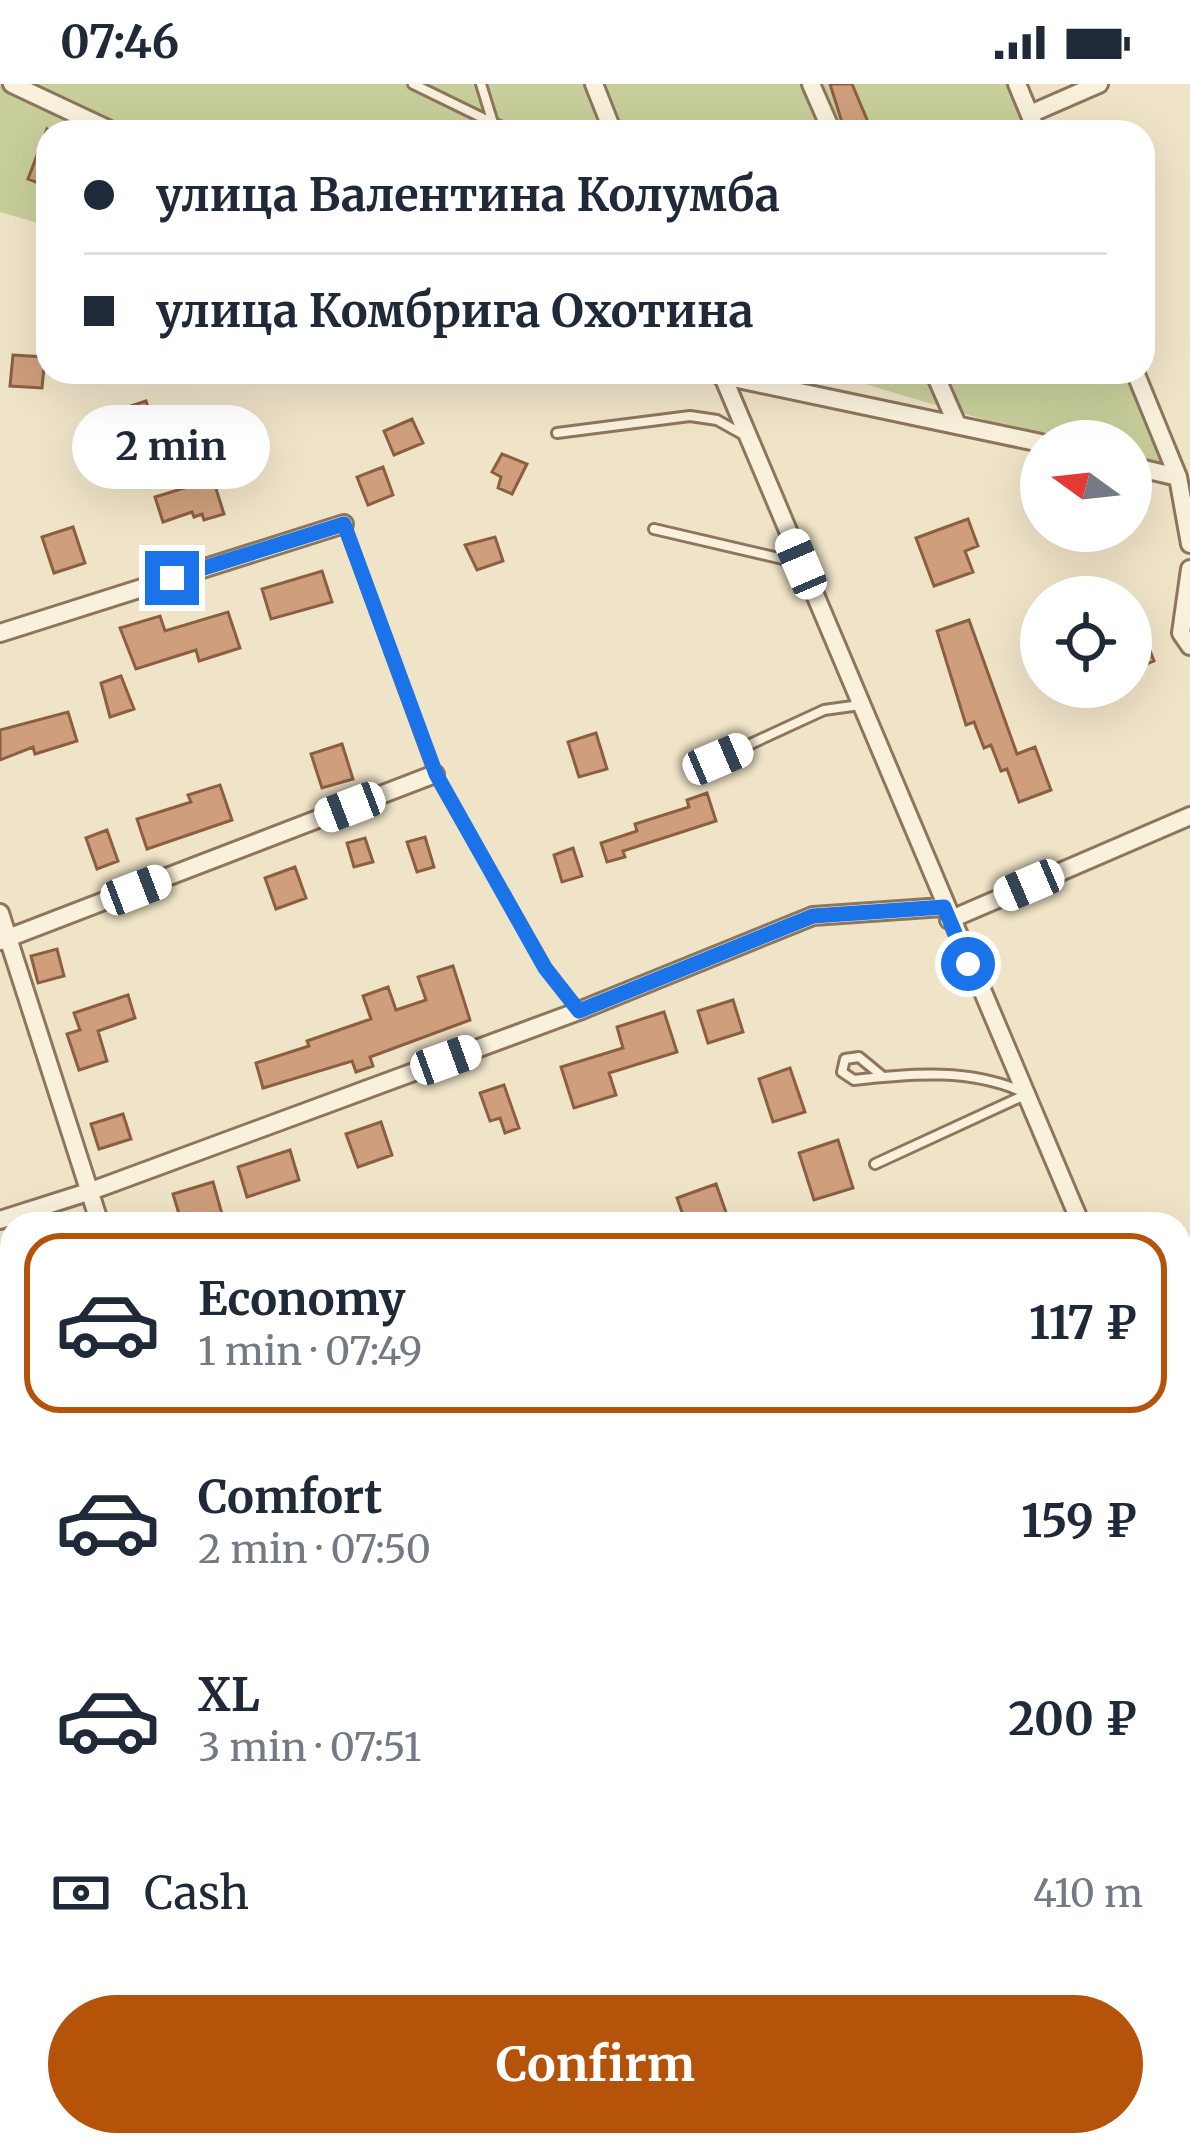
<!DOCTYPE html>
<html lang="en">
<head>
<meta charset="utf-8">
<style>
  body { margin:0; font-family:Merriweather,serif; background:#f6f6f7; color:#1f2937; height:100vh; display:flex; flex-direction:column; font-size:45px; white-space:nowrap }
  * { box-sizing:border-box; margin:0 }
  p { font-size:39px; color:#747a83 }
  .icon { flex:none; width:66px; height:66px; fill:none; stroke:currentColor; stroke-width:2; stroke-linecap:round; stroke-linejoin:round }
  .map { position:relative; flex:1; overflow:hidden }
  .sheet { position:absolute; left:0px; top:1128px; width:1191px; height:945px; display:flex; flex-direction:column; background:#fff; border-radius:36px 36px 0 0; box-shadow:0 12px 48px #0002 }
  .sheet>* { flex:none }
  .banner { position:absolute; left:36px; top:36px; width:1119px; height:264px; border-radius:36px; box-shadow:0 12px 48px #0002; display:grid; align-content:center; height:264px; padding:0 48px; background:#fff }
  .needle { width:78px; rotate:285deg }
  .fabs { position:absolute; left:1020px; top:336px; display:grid; gap:24px }
  .fabs a { display:grid; place-items:center; width:132px; height:132px; border-radius:50%; background:#fff; box-shadow:0 12px 48px #0002; font-size:60px }
  .end { position:absolute; width:54px; height:54px; margin:-27px; border:15px solid #1a73e8; background:#fff; box-shadow:0 0 0 6px #fff }
  .from { border-radius:50% }
  .bubble { position:absolute; height:84px; border-radius:42px; background:#fff; box-shadow:0 12px 48px #0002; font-size:39px; font-weight:700; line-height:84px; text-align:center }
  .car { position:absolute; width:36px; height:72px; margin:-36px -18px; border-radius:15px; box-shadow:0 0 9px 3px #0007; background:linear-gradient(#fff 24%,#345 0 40%,#fff 0 76%,#345 0 86%,#fff 0) }
  .banner b { display:flex; align-items:center; gap:42px; height:114px; font-size:45px }
  .banner b+b { border-top:3px solid #e0e1e3 }
  .banner i { width:30px; height:30px; background:#1f2937 }
  ul { padding:21px 0 0; list-style:none }
  li { display:flex; align-items:center; gap:36px; height:180px; margin:0 24px 18px; padding:0 24px; border:6px solid transparent; border-radius:36px }
  li div { flex:1 }
  li b { display:block; font-size:45px }
  li em { font-style:normal; font-weight:700 }
  li.selected { border-color:#b45309 }
  li>.icon { width:108px; height:108px; stroke-width:1.5 }
  .pay { display:flex; align-items:center; gap:30px; height:132px; padding:0 48px; font-size:45px }
  .pay p { margin-inline-start:auto }
  .cta { display:flex; gap:24px; margin-top:auto; padding:24px 48px }
  .cta a { flex:1; height:138px; border-radius:72px; background:#b45309; color:#fff; font-size:48px; font-weight:700; line-height:138px; text-align:center }
  .status { display:flex; justify-content:space-between; align-items:center; height:84px; padding:0 60px; background:#fff; direction:ltr }
  .status svg { height:33px; fill:currentColor }
  .map>svg:first-child { display:block }
  .green { fill:#c9cf9b }
  .building { fill:#cf9f7d; stroke:#8d5f41; stroke-width:3 }
  .lines { fill:none; stroke-linecap:round; stroke-linejoin:round }
  .service-casing { stroke:#8d765c; stroke-width:14 }
  .minor-casing { stroke:#8d765c; stroke-width:22 }
  .service { stroke:#faf1dc; stroke-width:8 }
  .minor { stroke:#faf1dc; stroke-width:16 }
  .route { stroke:#1a73e8; stroke-width:15 }
</style>
</head>
<body>
<div class="status"><b>07:46</b><svg viewBox="0 0 49 12"><path d="M0 12V9h3v3zM5 12V6h3v6zM10 12V3h3v9zM15 12V0h3v12zM26 1h20v11H26zM47 4h2v5h-2z"/></svg></div>
<div class="map">
<svg width="1190" height="2072" viewBox="0 0 1190 2072">
  <rect width="100%" height="100%" fill="#f0e4c8"/>
  <path class="green" d="M0,0h1018l20,48h-990v94l-48,-14z
    M825,288h310l43,105 -47,-14v-22h-75z
    M1190,1205v137l-11,-29v-98z
    M1190,1584v488h-239l23,-11h205v-441z"/>
  <path class="building" d="M830,0h22l16,38 -23,10z
    M47,45l1,1v57l-20,-8z
    M13,271l32,2 -3,31 -32,-2z
    M146,317l8,26 -27,9 -8,-26z
    M412,335l11,24 -29,12 -10,-24z
    M502,370l25,10 -15,30 -14,-6 3,-11 -9,-5z
    M383,383l10,28 -25,10 -11,-28z
    M211,389l13,41 -20,6 -2,-6 -8,3 -2,-5 -29,10 -8,-25 36,-11 -2,-6z
    M968,435l10,27 -13,5 8,21 -39,14 -18,-48z
    M73,443l12,36 -31,10 -12,-36z
    M495,453l8,24 -26,9 -12,-25z
    M322,487l10,31 -61,17 -9,-30z
    M228,528l12,36 -41,13 -3,-11 -60,19 -16,-41 40,-12 5,15z
    M969,536l48,134 18,-7 16,43 -32,12 -12,-33 -6,2 -10,-26 -7,3 -10,-26 -8,3 -29,-94z
    M1142,546l12,31 -23,9v-36z
    M121,592l13,33 -24,8 -9,-34z
    M68,628l9,29 -42,13 -2,-7 -33,13v-30z
    M596,649l11,36 -28,8 -11,-35z
    M342,660l11,35 -31,9 -11,-34z
    M220,701l12,35 -85,29 -10,-30 54,-17 -3,-7z
    M707,709l9,28 -93,30 2,6 -18,5 -6,-19 36,-12 -2,-7 54,-17 -2,-7z
    M107,746l11,31 -21,8 -11,-31z
    M425,753l9,30 -17,5 -10,-30z
    M365,754l8,24 -19,5 -7,-24z
    M573,764l9,28 -20,6 -8,-27z
    M295,783l11,31 -30,11 -11,-31z
    M57,865l7,27 -26,7 -7,-27z
    M453,882l17,54 -100,37 3,9 -17,6 -4,-11 -89,27 -7,-25 53,-17 -2,-5 64,-22 -8,-23 25,-9 8,23 30,-10 -8,-23z
    M128,911l7,23 -37,13 9,30 -28,9 -12,-36 13,-4 -6,-17z
    M733,916l10,32 -35,11 -10,-32z
    M664,928l13,40 -68,21 7,22 -42,13 -13,-41 62,-19 -6,-21z
    M790,984l15,44 -32,10 -14,-43z
    M504,1001l15,43 -14,5 -5,-15 -10,3 -10,-28z
    M123,1030l8,25 -32,10 -8,-25z
    M381,1038l11,33 -34,12 -12,-33z
    M838,1056l15,48 -39,12 -15,-47z
    M290,1066l9,30 -52,17 -9,-30z
    M213,1098l9,32 -40,10 -9,-30z
    M716,1100l13,37 -43,3 -9,-26z"/>
  <g class="lines">
    <g class="service-casing">
      <path id="service" d="M413,0l80,39
        M481,0l12,39 20,9
        M557,349l133,-17 27,4 25,14
        M344,441l91,249 111,194 33,43
        M654,445l146,34
        M718,675l106,-49 36,-5
        M875,1080l152,-70c-53,-26 -115,-21 -173,-14l-12,-8 3,-13 14,-2 23,19"/>
    </g>
    <g class="minor-casing">
      <path id="minor" d="M12,0l102,48
        M594,0l19,48
        M811,0l21,48
        M1017,0l20,48
        M1030,30l69,-30
        M721,288l360,852
        M934,288l22,50
        M1135,288l43,105 12,67
        M719,291l322,68
        M1131,382l47,11
        M1190,485l-9,64 9,13
        M0,549l344,-109
        M0,829l100,311
        M949,836l241,-104
        M0,857l435,-167
        M0,1136l91,-29 488,-180 234,-95 130,-9
        M1179,1185l11,-9
        M1179,1377l11,27
        M0,1529l12,-6
        M1179,1557l11,-31
        M0,1986l12,36
        M25,2061l4,11
        M349,2061l4,11
        M1048,2061l5,11
        M897,2072l32,-11"/>
    </g>
    <use href="#service" class="service"/>
    <use href="#minor" class="minor"/>
  </g>
  <g class="lines">
    <path class="route" d="M172,494l172,-54 92,250 109,194 34,43 234,-95 131,-9 24,57"/>
  </g>
</svg>
<div class="fabs">
<a><svg class="needle" viewBox="-14 -14 28 28"><path d="M0-13l5 13h-10z" fill="#e53935"/><path d="M0 13l5-13h-10z" fill="#747a83"/></svg></a>
<a><svg class="icon" aria-label="locate" viewBox="0 0 24 24"><circle cx="12" cy="12" r="6"/><path d="M12 2v4M12 18v4M2 12h4M18 12h4"/></svg></a>
</div>
<i class="end from" style="left:968px;top:880px"></i>
<i class="end" style="left:172px;top:494px"></i>
<div class="bubble" style="left:72px;top:321px;width:198px">2 min</div>
<i class="car" style="left:801px;top:480px;rotate:337deg"></i>
<i class="car" style="left:718px;top:675px;rotate:67deg"></i>
<i class="car" style="left:350px;top:723px;rotate:249deg"></i>
<i class="car" style="left:1029px;top:801px;rotate:247deg"></i>
<i class="car" style="left:136px;top:806px;rotate:69deg"></i>
<i class="car" style="left:446px;top:976px;rotate:70deg"></i>
<div class="banner">
<b><i class="from"></i>улица Валентина Колумба</b>
<b><i></i>улица Комбрига Охотина</b>
</div>
<section class="sheet">
<ul>
<li class="selected"><svg class="icon" aria-label="car" viewBox="0 0 24 24"><path d="M5 17H2v-5l4-1 3-4h7l3 4 3 1v5h-3M9 17h6M6 11h13"/><circle cx="7" cy="17" r="2"/><circle cx="17" cy="17" r="2"/></svg><div><b>Economy</b><p>1 min · 07:49</p></div><em>117 ₽</em></li>
<li><svg class="icon" aria-label="car" viewBox="0 0 24 24"><path d="M5 17H2v-5l4-1 3-4h7l3 4 3 1v5h-3M9 17h6M6 11h13"/><circle cx="7" cy="17" r="2"/><circle cx="17" cy="17" r="2"/></svg><div><b>Comfort</b><p>2 min · 07:50</p></div><em>159 ₽</em></li>
<li><svg class="icon" aria-label="car" viewBox="0 0 24 24"><path d="M5 17H2v-5l4-1 3-4h7l3 4 3 1v5h-3M9 17h6M6 11h13"/><circle cx="7" cy="17" r="2"/><circle cx="17" cy="17" r="2"/></svg><div><b>XL</b><p>3 min · 07:51</p></div><em>200 ₽</em></li>
</ul>
<div class="pay"><svg class="icon" aria-label="cash" viewBox="0 0 24 24"><path d="M3 7h18v10H3z"/><circle cx="12" cy="12" r="2"/></svg>Cash<p>410 m</p></div>
<div class="cta"><a>Confirm</a></div>
</section>
</div>
</body>
</html>
